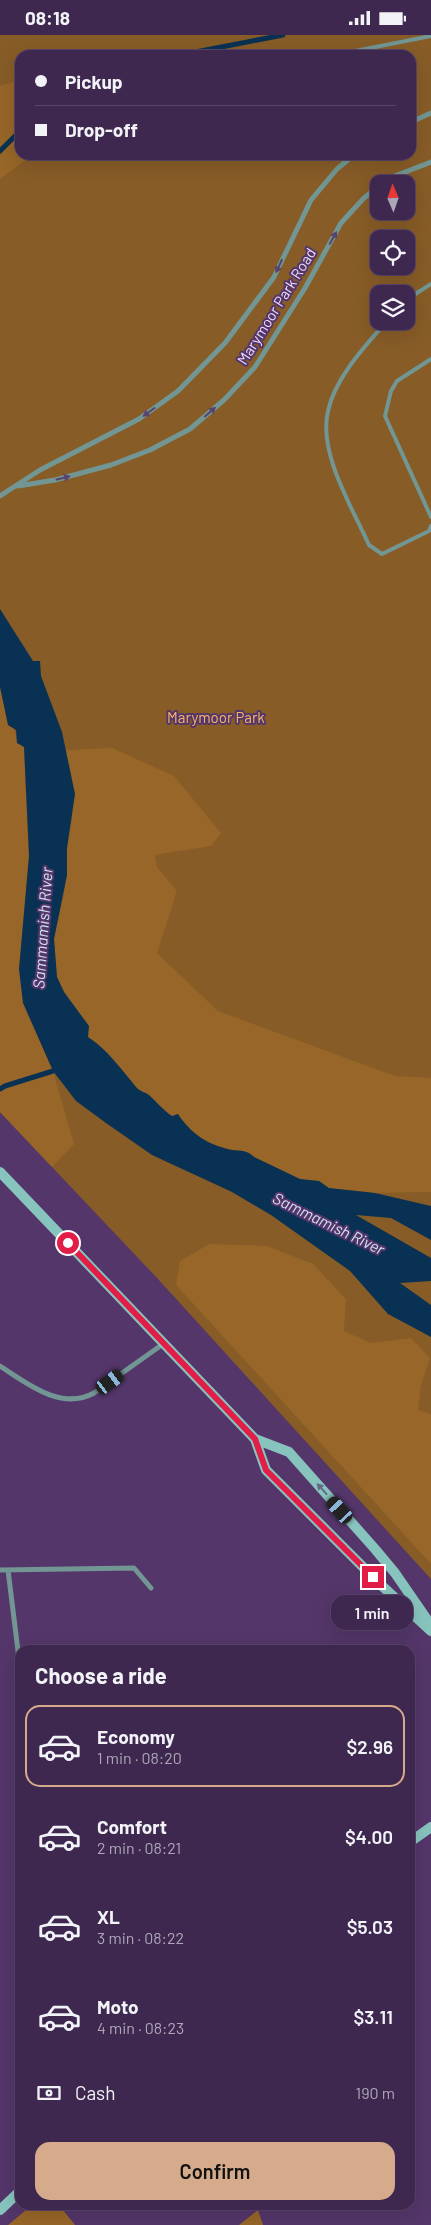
<!DOCTYPE html>
<html lang="en">
<head>
<meta charset="utf-8">
<style>
  body { margin:0; font-family:Barlow,sans-serif; background:#4a345a; color:#f1f3f6; height:100vh; display:flex; flex-direction:column; font-size:19px; white-space:nowrap }
  * { box-sizing:border-box; margin:0 }
  p { font-size:16px; color:#ada6b7 }
  .icon { flex:none; width:28px; height:28px; fill:none; stroke:currentColor; stroke-width:2; stroke-linecap:round; stroke-linejoin:round }
  .map { position:relative; flex:1; overflow:hidden }
  .drawer { position:absolute; left:15px; top:1610px; width:400px; height:565px; display:flex; flex-direction:column; background:#3f2850; border-radius:15px; box-shadow:0 5px 20px #0002,0 0 0 1px #584467 }
  .drawer>* { flex:none }
  .top-card { position:absolute; left:15px; top:15px; width:401px; height:110px; border-radius:15px; box-shadow:0 5px 20px #0002,0 0 0 1px #584467; display:grid; align-content:center; height:110px; padding:0 20px; background:#3f2850 }
  .needle { width:32px; rotate:358deg }
  .fabs { position:absolute; left:370px; top:140px; display:grid; gap:10px }
  .fabs a { display:grid; place-items:center; width:45px; height:45px; border-radius:10px; background:#3f2850; box-shadow:0 5px 20px #0002,0 0 0 1px #584467; font-size:25px }
  .end { position:absolute; width:22px; height:22px; margin:-11px; border:6px solid #e11d48; background:#fff; box-shadow:0 0 0 2px #fff }
  .from { border-radius:50% }
  .bubble { position:absolute; height:35px; border-radius:15px; background:#3f2850; box-shadow:0 5px 20px #0002,0 0 0 1px #584467; font-size:16px; font-weight:600; line-height:35px; text-align:center }
  .car { position:absolute; width:15px; height:30px; margin:-15px -8px; border-radius:6px; box-shadow:0 0 4px 1px #0007; background:linear-gradient(#222 24%,#8ab4d8 0 40%,#222 0 76%,#8ab4d8 0 86%,#222 0) }
  .top-card b { display:flex; align-items:center; gap:18px; height:48px; font-size:19px }
  .top-card b+b { border-top:1px solid #584467 }
  .top-card i { width:12px; height:12px; background:#f1f3f6 }
  ul { padding:0; list-style:none }
  li { display:flex; align-items:center; gap:15px; height:82px; margin:0 10px 8px; padding:0 10px; border:2px solid transparent; border-radius:15px }
  li div { flex:1 }
  li b { display:block; font-size:19px }
  li em { font-style:normal; font-weight:600 }
  li.on { border-color:#d6ab8b }
  li>.icon { width:45px; height:45px; stroke-width:1.5 }
  h2 { padding:0 20px; font-size:22px; line-height:60px }
  .pay { display:flex; align-items:center; gap:12px; height:55px; padding:0 20px; font-size:19px }
  .pay p { margin-inline-start:auto }
  .button { display:flex; gap:10px; margin-top:auto; padding:10px 20px }
  .button a { flex:1; height:58px; border-radius:15px; background:#d6ab8b; color:#111; font-size:20px; font-weight:600; line-height:58px; text-align:center }
  .status { display:flex; justify-content:space-between; align-items:center; height:35px; padding:0 25px; background:#3f2850; direction:ltr }
  .status svg { height:14px; fill:currentColor }
  .map>svg:first-child { display:block }
  .green { fill:#875c27; fill-rule:evenodd }
  .forest { fill:#976628 }
  .water { fill:#093153 }
  .lines { fill:none; stroke-linecap:round; stroke-linejoin:round }
  .stream { stroke:#093153; stroke-width:5 }
  .lane { stroke:#729693; stroke-width:4 }
  .street { stroke:#729693; stroke-width:5 }
  .secondary { stroke:#88c4be; stroke-width:10 }
  .oneway { fill:#584470 }
  .oneway2 { fill:#666887 }
  .route { stroke:#e11d48; stroke-width:6 }
  .labels { text-anchor:middle; dominant-baseline:central; stroke-width:4; stroke-linejoin:round; paint-order:stroke }
  .street-label { font-size:15px; fill:#eddcfb; stroke:#54366a }
  .park-label { font-size:15px; fill:#f9b667; stroke:#54366a }
  .water-label { font-size:16px; font-style:italic; fill:#cfe1f3; stroke:#54366a }
</style>
</head>
<body>
<div class="status"><b>08:18</b><svg viewBox="0 0 49 12"><path d="M0 12V9h3v3zM5 12V6h3v6zM10 12V3h3v9zM15 12V0h3v12zM26 1h20v11H26zM47 4h2v5h-2z"/></svg></div>
<div class="map">
<svg width="431" height="2190" viewBox="0 0 431 2190">
  <rect width="100%" height="100%" fill="#54366a"/>
  <path class="green" d="M0,0h431v1544l-273,-300 -158,-167zM20,20h391v100h-391zM379,149h27v27h-27zM379,204h27v27h-27zM379,259h27v27h-27z"/>
  <path class="forest" d="M20,45v75h9l-2,4 -27,20v-93z
    M0,652c5,19 15,36 17,56l7,3 5,110 -10,113 4,34 30,68 21,73 -22,23 -52,-55z
    M112,713l62,28 47,57 -10,13 -56,9 2,12 20,24 -20,62 61,58 177,65 36,2v114l-56,1 -47,-5 -9,-7 -19,-2 -46,-22c-7,-7 -13,-6 -22,-7 -24,-5 -41,-16 -54,-36l-6,2 -15,-10 -9,-12 -12,-5 -4,-8 -35,-38 -10,-6 -30,-60 -3,-38 9,-40 4,-24v-27l5,-29 -6,-69z
    M209,1209l58,2 46,18 33,35 -2,32 27,12 40,-5 19,20 -9,27 -3,25 13,4v150l-255,-279 4,-24z
    M32,2170h27l16,20h-67z
    M258,2175l5,15h-24z"/>
  <path class="water" d="M0,574l33,52h7l1,15 21,56 13,62 -8,54v27l-13,64 3,38 7,15 25,34 -1,11c20,13 33,32 48,50 3,4 9,5 13,8 8,7 14,15 23,21l6,-2c13,20 30,31 54,36 9,1 15,0 22,7l46,22 19,2 10,7 46,5 56,13v34l-40,-22 -35,-3 75,43v23l-31,2 31,22v32l-43,-23 -38,-43 -79,-56 -39,-23 -80,-37 -46,-32 -30,-22 -23,-30 -30,-68 -4,-34 10,-113 -5,-109 -7,-4 -1,-13 -8,-5 -8,-38z"/>
  <g class="lines">
    <path class="stream" d="M180,20l103,-20
      M0,116l20,-20
      M0,1054l5,-3 48,-15 4,-4"/>
    <path class="lane" d="M335,20l96,-19
      M406,265l25,-16
      M387,286c-22,25 -52,57 -59,90 -10,42 24,96 41,134l13,9 47,-23 2,-5
      M431,324l-34,22 -6,10 -6,25 46,101"/>
    <path class="street" d="M411,87l20,-9
      M381,149l6,-5 44,-17
      M18,451l37,-6 56,-15 39,-15 40,-21 34,-29 31,-33 50,-79 36,-65 23,-25 15,-12
      M0,461l40,-26 99,-51 39,-28 47,-48 49,-66 37,-77 26,-31 17,-14
      M0,1331c28,18 61,45 94,27l69,-49
      M0,1535l134,-2 17,20
      M8,1535l12,97"/>
    <path class="secondary" d="M0,1137l255,267 11,31 115,115 50,46
      M255,1404l34,13 86,97 20,24 35,51
      M410,1807l21,-15
      M0,2175l20,-19"/>
  </g>
  <defs><path id="oneway-solid" d="M-6-.8H1V-3.2L6.5 0L1 3.2V.8H-6Z" transform="scale(1.25)"/></defs>
  <g class="oneway">
    <use href="#oneway-solid" transform="translate(333 203) rotate(-61)"/>
    <use href="#oneway-solid" transform="translate(279 231) rotate(115)"/>
    <use href="#oneway-solid" transform="translate(149 377) rotate(144)"/>
    <use href="#oneway-solid" transform="translate(210 377) rotate(-41)"/>
    <use href="#oneway-solid" transform="translate(63 443) rotate(-14)"/>
  </g>
  <use class="oneway2" href="#oneway-solid" transform="translate(322 1454) rotate(-132)"/>
  <g class="lines">
    <path class="route" d="M68,1208l187,196 11,31 107,107"/>
  </g>
  <g class="labels">
    <g class="street-label">
      <text transform="translate(276 271) rotate(-58)">Marymoor Park Road</text>
    </g>
    <g class="park-label">
      <text x="216" y="682">Marymoor Park</text>
    </g>
    <g class="water-label">
      <text transform="translate(42 893) rotate(-86)">Sammamish River</text>
      <text transform="translate(329 1188) rotate(26)">Sammamish River</text>
    </g>
  </g>
</svg>
<div class="fabs">
<a><svg class="needle" viewBox="-14 -14 28 28"><path d="M0-13l5 13h-10z" fill="#e53935"/><path d="M0 13l5-13h-10z" fill="#ada6b7"/></svg></a>
<a><svg class="icon" aria-label="locate" viewBox="0 0 24 24"><circle cx="12" cy="12" r="6"/><path d="M12 2v4M12 18v4M2 12h4M18 12h4"/></svg></a>
<a><svg class="icon" aria-label="layers" viewBox="0 0 24 24"><path d="M12 4l9 5-9 5-9-5zM3 14l9 5 9-5"/></svg></a>
</div>
<i class="end from" style="left:68px;top:1208px"></i>
<i class="end" style="left:373px;top:1542px"></i>
<div class="bubble" style="left:331px;top:1560px;width:82px">1 min</div>
<i class="car" style="left:110px;top:1347px;rotate:54deg"></i>
<i class="car" style="left:340px;top:1475px;rotate:318deg"></i>
<div class="top-card">
<b><i class="from"></i>Pickup</b>
<b><i></i>Drop-off</b>
</div>
<section class="drawer">
<h2>Choose a ride</h2>
<ul>
<li class="on"><svg class="icon" aria-label="car" viewBox="0 0 24 24"><path d="M5 17H2v-5l4-1 3-4h7l3 4 3 1v5h-3M9 17h6M6 11h13"/><circle cx="7" cy="17" r="2"/><circle cx="17" cy="17" r="2"/></svg><div><b>Economy</b><p>1 min · 08:20</p></div><em>$2.96</em></li>
<li><svg class="icon" aria-label="car" viewBox="0 0 24 24"><path d="M5 17H2v-5l4-1 3-4h7l3 4 3 1v5h-3M9 17h6M6 11h13"/><circle cx="7" cy="17" r="2"/><circle cx="17" cy="17" r="2"/></svg><div><b>Comfort</b><p>2 min · 08:21</p></div><em>$4.00</em></li>
<li><svg class="icon" aria-label="car" viewBox="0 0 24 24"><path d="M5 17H2v-5l4-1 3-4h7l3 4 3 1v5h-3M9 17h6M6 11h13"/><circle cx="7" cy="17" r="2"/><circle cx="17" cy="17" r="2"/></svg><div><b>XL</b><p>3 min · 08:22</p></div><em>$5.03</em></li>
<li><svg class="icon" aria-label="car" viewBox="0 0 24 24"><path d="M5 17H2v-5l4-1 3-4h7l3 4 3 1v5h-3M9 17h6M6 11h13"/><circle cx="7" cy="17" r="2"/><circle cx="17" cy="17" r="2"/></svg><div><b>Moto</b><p>4 min · 08:23</p></div><em>$3.11</em></li>
</ul>
<div class="pay"><svg class="icon" aria-label="cash" viewBox="0 0 24 24"><path d="M3 7h18v10H3z"/><circle cx="12" cy="12" r="2"/></svg>Cash<p>190 m</p></div>
<div class="button"><a>Confirm</a></div>
</section>
</div>
</body>
</html>
